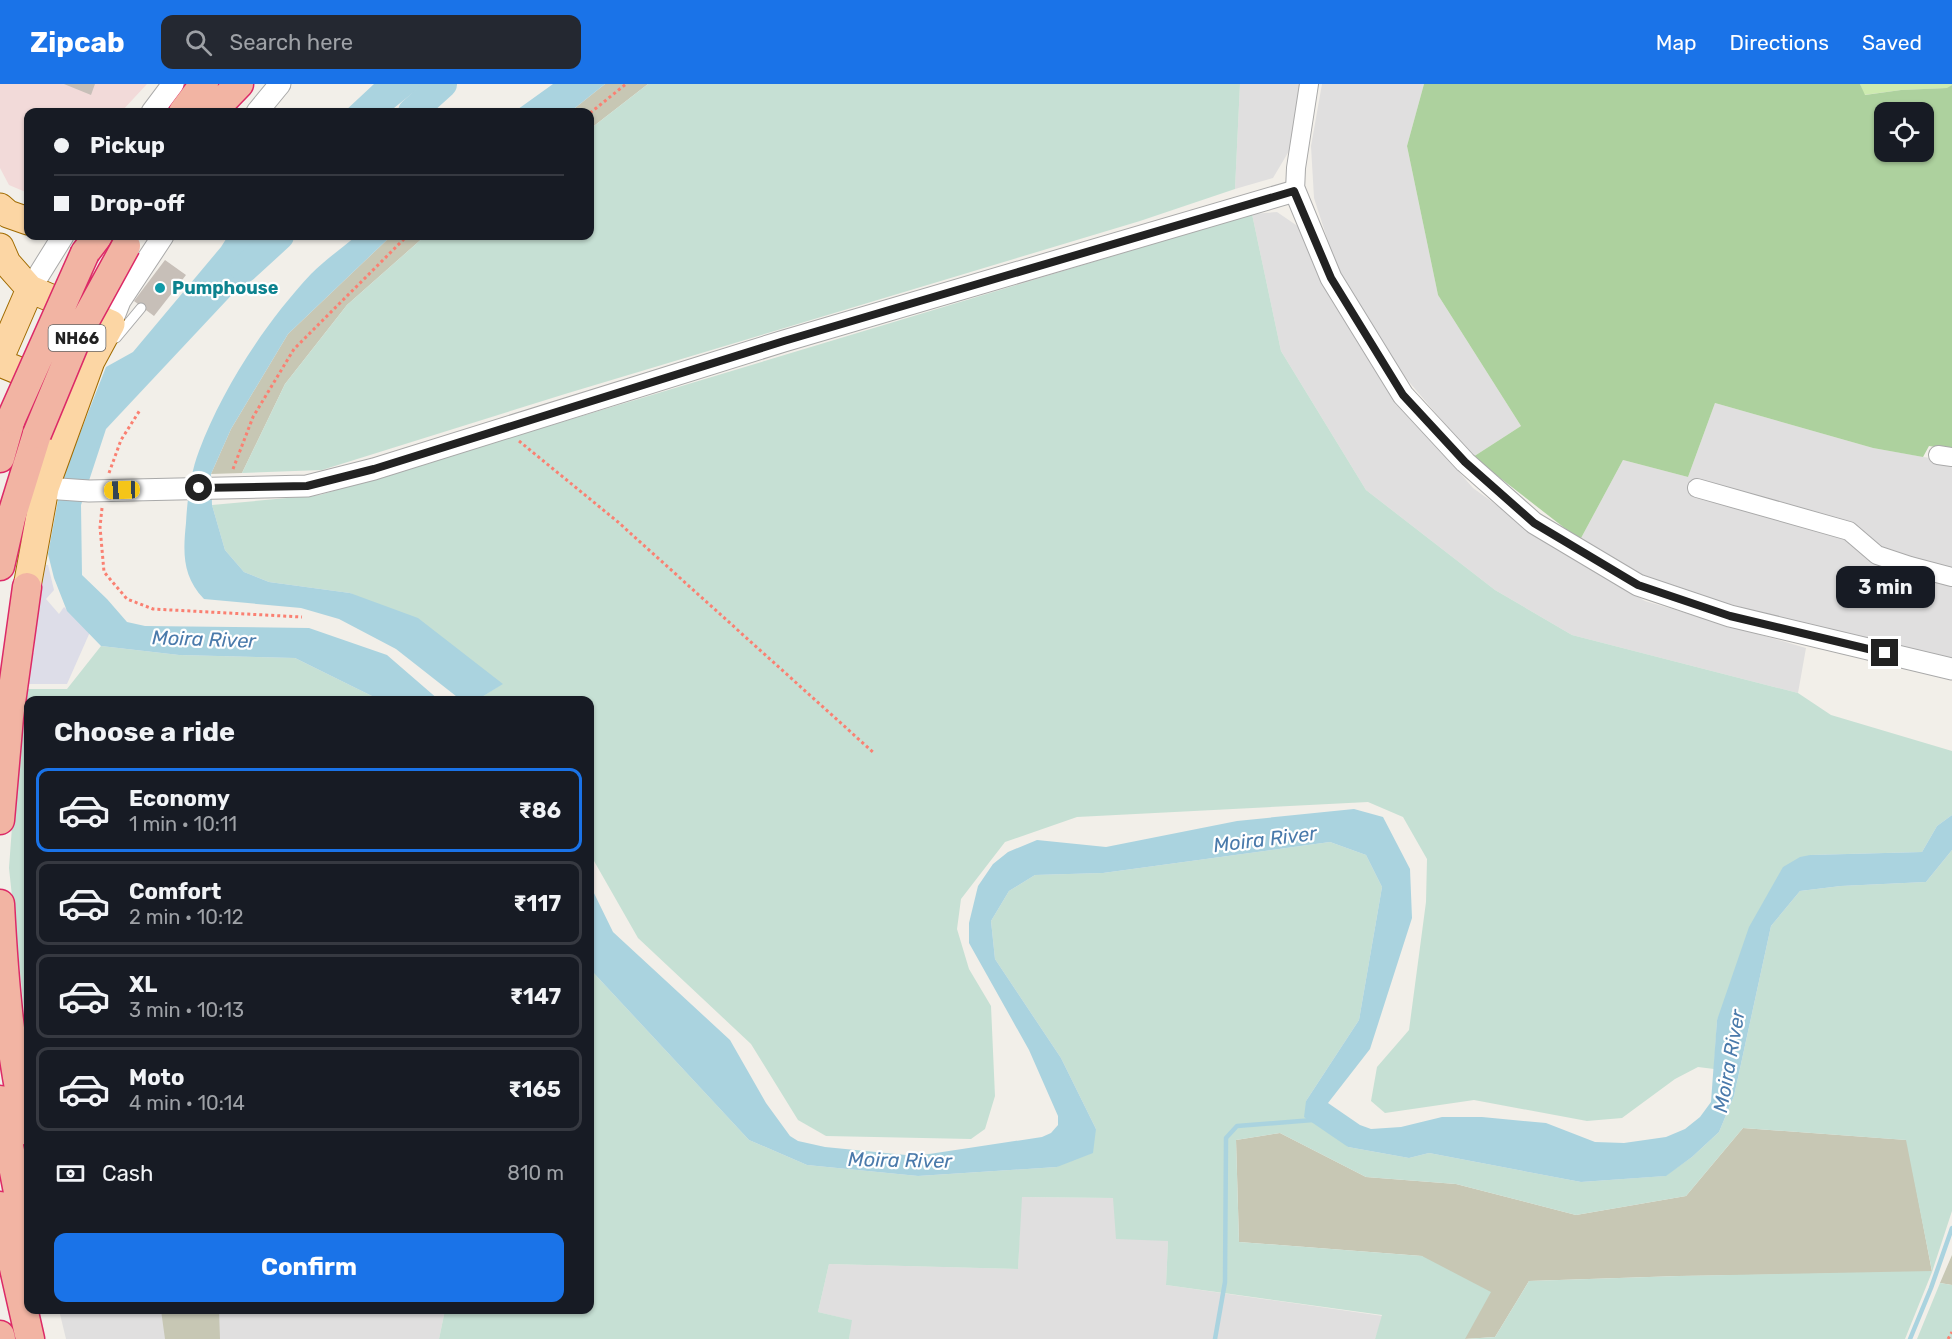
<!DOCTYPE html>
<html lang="en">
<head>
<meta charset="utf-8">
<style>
  body { margin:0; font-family:Rubik,sans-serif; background:#242831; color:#f1f3f6; height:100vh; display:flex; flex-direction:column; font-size:22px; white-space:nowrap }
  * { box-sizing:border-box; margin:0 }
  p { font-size:20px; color:#9ea1a6 }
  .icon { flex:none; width:33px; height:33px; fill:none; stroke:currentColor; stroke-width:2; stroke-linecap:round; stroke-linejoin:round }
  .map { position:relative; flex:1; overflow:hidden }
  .details { position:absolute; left:24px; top:612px; width:570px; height:618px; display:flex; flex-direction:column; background:#171b24; border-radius:12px; box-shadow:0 2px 4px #0004 }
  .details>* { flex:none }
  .top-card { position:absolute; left:24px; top:24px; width:570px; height:132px; border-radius:12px; box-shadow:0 2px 4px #0004; display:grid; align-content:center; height:132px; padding:0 30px; background:#171b24 }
  .fabs { position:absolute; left:1874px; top:18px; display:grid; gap:12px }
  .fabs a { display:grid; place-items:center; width:60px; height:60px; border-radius:12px; background:#171b24; box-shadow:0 2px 4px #0004; font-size:30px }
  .end { position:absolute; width:27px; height:27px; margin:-14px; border:8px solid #222; background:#fff; box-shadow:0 0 0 3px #fff }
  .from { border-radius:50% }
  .bubble { position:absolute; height:42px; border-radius:12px; background:#171b24; box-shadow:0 2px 4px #0004; font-size:20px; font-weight:700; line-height:42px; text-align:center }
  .car { position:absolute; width:18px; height:36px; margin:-18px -9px; border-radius:8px; box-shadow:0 0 4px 2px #0007; background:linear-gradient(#f5c518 24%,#345 0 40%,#f5c518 0 76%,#345 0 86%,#f5c518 0) }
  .top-card b { display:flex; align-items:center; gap:21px; height:57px; font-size:22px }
  .top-card b+b { border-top:2px solid #363941 }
  .top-card i { width:15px; height:15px; background:#f1f3f6 }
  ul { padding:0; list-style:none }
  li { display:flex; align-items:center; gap:18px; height:84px; margin:0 12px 9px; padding:0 18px; border:3px solid #363941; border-radius:12px }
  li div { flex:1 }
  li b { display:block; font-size:22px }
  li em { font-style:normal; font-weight:700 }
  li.active { border-color:#1a73e8 }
  li>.icon { width:54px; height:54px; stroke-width:1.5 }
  h2 { padding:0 30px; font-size:27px; line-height:72px }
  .pay { display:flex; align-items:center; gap:15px; height:66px; padding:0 30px; font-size:22px }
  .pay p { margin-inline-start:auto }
  .primary-button { display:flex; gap:12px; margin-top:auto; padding:12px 30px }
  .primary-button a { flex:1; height:69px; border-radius:12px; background:#1a73e8; color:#fff; font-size:24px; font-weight:700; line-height:69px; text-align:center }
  header { display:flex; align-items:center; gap:36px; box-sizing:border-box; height:84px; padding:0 30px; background:#1a73e8; color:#fff }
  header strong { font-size:28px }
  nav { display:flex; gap:33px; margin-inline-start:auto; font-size:21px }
  .search { width:420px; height:54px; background:#242831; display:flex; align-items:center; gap:15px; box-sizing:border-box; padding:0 21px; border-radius:12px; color:#9ea1a6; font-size:22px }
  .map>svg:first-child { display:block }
  .residential { fill:#e0dfdf }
  .commercial { fill:#f2dad9 }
  .construction { fill:#c7c7b4 }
  .grass { fill:#cdebb0 }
  .forest { fill:#add19e; fill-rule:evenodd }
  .wetland { fill:#c6e0d4; fill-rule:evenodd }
  .plaza { fill:#dddde8 }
  .water { fill:#aad3df }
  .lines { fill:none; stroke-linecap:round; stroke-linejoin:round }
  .stream { stroke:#aad3df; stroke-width:4.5 }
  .river { stroke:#aad3df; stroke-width:28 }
  .building { fill:#c7bfb8 }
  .service-casing { stroke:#a9a9a9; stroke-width:11 }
  .minor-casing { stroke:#a9a9a9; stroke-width:20 }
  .tertiary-casing { stroke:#a9a9a9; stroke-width:23 }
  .primary-casing { stroke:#a06b00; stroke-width:29 }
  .trunk-casing { stroke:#dc2a67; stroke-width:31 }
  .path { stroke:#fa8072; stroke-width:3; stroke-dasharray:3 3; stroke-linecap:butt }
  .service { stroke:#fff; stroke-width:9 }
  .minor { stroke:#fff; stroke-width:18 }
  .tertiary { stroke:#fff; stroke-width:21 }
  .primary { stroke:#fcd6a4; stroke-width:27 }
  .trunk { stroke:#f2b4a3; stroke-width:28 }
  .trunk-bridge-casing { stroke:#dc2a67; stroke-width:31; stroke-linecap:butt }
  .trunk-bridge { stroke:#f2b4a3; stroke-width:28 }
  .route { stroke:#222; stroke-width:8 }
  .culture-dot { fill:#0f9aa8; stroke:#fff; stroke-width:2 }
  .labels { text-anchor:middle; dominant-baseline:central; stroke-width:4.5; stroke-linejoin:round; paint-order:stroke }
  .shield { fill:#fff; stroke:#646464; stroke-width:1.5 }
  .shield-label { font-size:16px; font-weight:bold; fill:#222 }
  .culture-label { font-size:18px; font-weight:bold; fill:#0d838f; stroke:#fff; text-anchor:start }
  .water-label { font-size:20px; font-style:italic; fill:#4a7aab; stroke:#fff }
</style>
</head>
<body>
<header>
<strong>Zipcab</strong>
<div class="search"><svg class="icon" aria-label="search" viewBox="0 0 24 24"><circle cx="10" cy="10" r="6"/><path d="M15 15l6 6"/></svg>Search here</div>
<nav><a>Map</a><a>Directions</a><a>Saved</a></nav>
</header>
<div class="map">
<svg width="1952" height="1255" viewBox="0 0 1952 1255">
  <rect width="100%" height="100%" fill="#f2efe9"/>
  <path class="residential" d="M1240,0h61l-12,67 -16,27 -38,11z
    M1322,0h102l-17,62 31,149 83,131 -48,31 -80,-94 -57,-97 -22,-68 -3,-52z
    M1277,128l22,15 100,176 74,85 82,59 90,54 161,47 -8,45 -226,-58 -77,-45 -129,-100 -85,-139 -29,-137z
    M1715,319l158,45 79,14v197l-107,-22 -189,-54 -76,-43 43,-80 65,17z
    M1021,1113l92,1 55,43 -2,44 217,31 -8,23h-526l2,-19 -33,-8 11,-48 189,5z
    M59,1226h386l-6,29h-373z"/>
  <path class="commercial" d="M0,0h147l-26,28h-93v81l-19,-8 -9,-17z"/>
  <path class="construction" d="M605,0h43l-58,45v-17h-20z
    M391,152h34l-78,69 -62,79 -43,89 -31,1 20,-45 57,-95z
    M1743,1044l164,12 25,132 -253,4 -150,5 -34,56 -31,2 -42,-83 -183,-14 -3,-102 44,-7 86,44 90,7 120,31 110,-19z
    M1952,1171v30l-12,-2z
    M161,1226h58l1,29h-55z"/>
  <path class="grass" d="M1860,0h92v1l-4,3 -47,2 -37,5z"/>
  <path class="forest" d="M1424,0h436l5,11 36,-5 46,-2 5,-3v364l-23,-3 -6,11 -50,-9 -158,-45 -27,74 -65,-17 -43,80 -107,-83 48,-31 -83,-131 -31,-149zM1884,28h39v40h-39z"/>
  <path class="wetland" d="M648,0h592l-5,105 -95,32 -575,173 -243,76 -80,3 43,-89 62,-79 78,-69h165v-107z
    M1252,130l29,137 85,139 129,100 77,45 226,58 33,22 121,36v64l-15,11 -15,26 -112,3 -93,165 -3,49 -16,-2 -23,12 -53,39 -35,3 -113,-21 -89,13 -14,-12 6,-34 32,-37 17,-128 1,-43 -24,-42 -35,-15 -291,15 -72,25 -44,57 -4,30 12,40 22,37 4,90 -10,33 -14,10 -145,-3 -28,-16 -47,-76 -113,-106 -48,-84v-154h-113l25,-16 -152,-91 -81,-11 -25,-10 -19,-22 -13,-45 108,-10z
    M101,562l78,9 116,3 85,42h-352v347l-19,-179 13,-179h45z
    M1330,758l36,13 16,32 -23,133 -53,81 42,46 61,11 20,-5 152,29 84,-6 27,-19 27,-25 15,-36 37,-170 29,-35 41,-5 85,-4 26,-32v361l-20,61 -27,67h-530l7,-24 -216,-30 2,-44 -52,-2 -3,-41 -91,-1 -4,72 -189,-5 -11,48 34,8 -3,19h-410l6,-29h145v-341l159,171 58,25 111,11 139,-9 39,-38 -35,-71 -66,-99 -4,-38 18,-30 26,-16 68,-2zM1743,1044l163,12 26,131 -253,5 -150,5 -34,56 -30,2 26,-47 -69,-36 -183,-14 -3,-102 44,-7 86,44 90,7 120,31 110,-19z
    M1940,1199l12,2v54h-35z"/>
  <path class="plaza" d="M37,480l11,1 6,25 -8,9 13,15 5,-7 26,25 -23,52h-46l2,-31h11l4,-58z"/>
  <path class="water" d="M374,0h50l-35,28h-45z
    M553,0h52l-35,28h-56z
    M228,152h50l-37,49 -135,144 -25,76 1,70 25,24 20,23 18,4 164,2 78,27 52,45h-59l-85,-42 -116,-3 -78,-9 -34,-35 -13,-33 -6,-24 10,-54 8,-31 40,-102 27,-15 88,-105z
    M356,152h35l-103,98 -57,95 -20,45 1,31 13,45 19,22 25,10 81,11 68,25 85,66 -26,16h-16l-65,-51 -57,-30 -38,-11 -97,-9c-22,-23 -21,-47 -18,-76 1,-22 5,-52 13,-72 23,-62 67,-129 112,-177 14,-14 31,-26 45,-38z
    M1354,725l29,8 27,52 2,49 -42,131 -42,54 32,22 11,4 30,-2 41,-10h40l64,6 49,19 29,1 42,-6 19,-8 15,-12 11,-15 6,-82 32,-93 34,-60 17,-10 10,-2 112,-3 15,-26 15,-11v35l-26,32 -85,4 -41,5 -29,35 -37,170 -15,36 -27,25 -26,19 -85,6 -152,-29 -20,5 -61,-11 -44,-30 2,-16 53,-81 23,-133 -16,-32 -36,-13 -227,31 -68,2 -26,16 -18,30 4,38 66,99 35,71 -3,24 -36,14 -139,9 -111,-11 -58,-25 -159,-171v-84l23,47 117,108 36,63 24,33 8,5 27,6 91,9 126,-19 9,-4 7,-8v-9l-29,-66 -60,-107v-20l9,-37 15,-22 15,-12 29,-12 69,7 131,-26z"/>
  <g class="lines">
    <path class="stream" d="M1215,1255l10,-57 1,-144 11,-12 76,-6
      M1910,1255l21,-51 21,-60"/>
    <path class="river" d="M412,28l31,-28
      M244,185l36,-33"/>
  </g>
  <path class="building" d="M64,0h31l-4,11z
    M165,176l21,15 -32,41 -20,-15z"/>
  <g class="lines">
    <g class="service-casing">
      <path id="service" d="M116,254l25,-30"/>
    </g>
    <g class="minor-casing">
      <path id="minor" d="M1295,107l1,-23 13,-84
        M1938,371l14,2
        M1697,404l152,43 28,24 33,11 42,11"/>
    </g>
    <g class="tertiary-casing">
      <path id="tertiary" d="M152,28l21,-28
        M257,28l23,-28
        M30,205l33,-53
        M111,240l9,-23 43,-65
        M45,404l44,3 218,-5 67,-17 410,-128 511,-150 36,87 72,117 62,67 69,61 104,62 92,31 222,53"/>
    </g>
    <g class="primary-casing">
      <path id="primary" d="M0,123l8,7 20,7
        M0,163l7,16 23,26 81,35 -20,37 -46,127 -18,99
        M0,274l30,-69
        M0,279l51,21"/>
    </g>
    <g class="trunk-casing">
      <path id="trunk" d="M183,28l21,-28
        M212,28l27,-28
        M85,169l13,-17
        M0,374l11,-39
        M0,482l11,-48 26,-84
        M0,736l9,-103 18,-130
        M0,820c4,77 10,152 28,227
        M0,1016l28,143
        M0,1122l30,133
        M0,1251l1,4"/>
    </g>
    <path class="path" d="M590,29l36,-29
      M519,357l99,81 256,231
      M233,385l20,-52 41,-68 113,-113
      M109,389l12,-33 19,-30
      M102,424l-2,19 4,45 23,27 26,10 149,8
      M1948,1255l4,-7"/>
    <use href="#service" class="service"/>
    <use href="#minor" class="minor"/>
    <use href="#tertiary" class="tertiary"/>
    <use href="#primary" class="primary"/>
    <use href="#trunk" class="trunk"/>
    <g class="trunk-bridge-casing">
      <path id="trunk-bridge" d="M11,335l74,-166
        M37,350l44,-106 45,-82"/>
    </g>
    <use href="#trunk-bridge" class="trunk-bridge"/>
  </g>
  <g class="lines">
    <path class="route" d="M199,404l108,-2 67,-17 410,-128 510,-150 37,87 72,117 62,67 69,61 104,62 92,31 155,37"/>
  </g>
  <circle class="culture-dot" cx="160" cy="204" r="6"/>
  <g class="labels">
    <rect class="shield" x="48.5" y="241" width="57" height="26" rx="4.5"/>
    <g class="shield-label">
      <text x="77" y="254">NH66</text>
    </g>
    <g class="culture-label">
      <text x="172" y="204">Pumphouse</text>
    </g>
    <g class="water-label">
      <text transform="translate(204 555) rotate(2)">Moira River</text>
      <text transform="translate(1265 755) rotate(-7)">Moira River</text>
      <text transform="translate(1729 977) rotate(-80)">Moira River</text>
      <text transform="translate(900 1076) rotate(1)">Moira River</text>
    </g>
  </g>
</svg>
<div class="fabs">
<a><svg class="icon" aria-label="locate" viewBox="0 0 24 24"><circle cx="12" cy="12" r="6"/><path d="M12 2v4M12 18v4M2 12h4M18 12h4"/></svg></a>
</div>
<i class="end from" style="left:199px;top:404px"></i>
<i class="end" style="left:1885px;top:569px"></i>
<div class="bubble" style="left:1836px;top:482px;width:99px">3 min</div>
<i class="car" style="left:122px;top:406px;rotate:268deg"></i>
<div class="top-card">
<b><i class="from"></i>Pickup</b>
<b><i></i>Drop-off</b>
</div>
<section class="details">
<h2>Choose a ride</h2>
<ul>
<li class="active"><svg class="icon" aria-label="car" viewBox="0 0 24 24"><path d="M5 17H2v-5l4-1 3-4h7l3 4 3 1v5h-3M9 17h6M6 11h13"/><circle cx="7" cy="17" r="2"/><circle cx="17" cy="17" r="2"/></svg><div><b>Economy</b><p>1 min · 10:11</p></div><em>₹86</em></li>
<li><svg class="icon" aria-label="car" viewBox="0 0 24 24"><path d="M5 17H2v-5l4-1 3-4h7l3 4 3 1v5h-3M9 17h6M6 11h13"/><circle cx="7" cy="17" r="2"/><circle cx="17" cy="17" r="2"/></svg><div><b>Comfort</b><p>2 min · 10:12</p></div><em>₹117</em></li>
<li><svg class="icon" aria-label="car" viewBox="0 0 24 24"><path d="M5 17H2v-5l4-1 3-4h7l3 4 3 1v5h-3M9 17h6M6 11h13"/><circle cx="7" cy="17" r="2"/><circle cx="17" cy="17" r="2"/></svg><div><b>XL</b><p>3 min · 10:13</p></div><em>₹147</em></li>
<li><svg class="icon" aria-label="car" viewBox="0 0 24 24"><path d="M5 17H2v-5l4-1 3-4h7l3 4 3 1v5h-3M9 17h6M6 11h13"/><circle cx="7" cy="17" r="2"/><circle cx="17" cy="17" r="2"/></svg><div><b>Moto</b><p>4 min · 10:14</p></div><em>₹165</em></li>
</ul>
<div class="pay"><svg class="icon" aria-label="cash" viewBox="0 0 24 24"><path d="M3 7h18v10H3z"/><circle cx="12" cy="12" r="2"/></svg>Cash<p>810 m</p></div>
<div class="primary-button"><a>Confirm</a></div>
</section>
</div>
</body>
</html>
